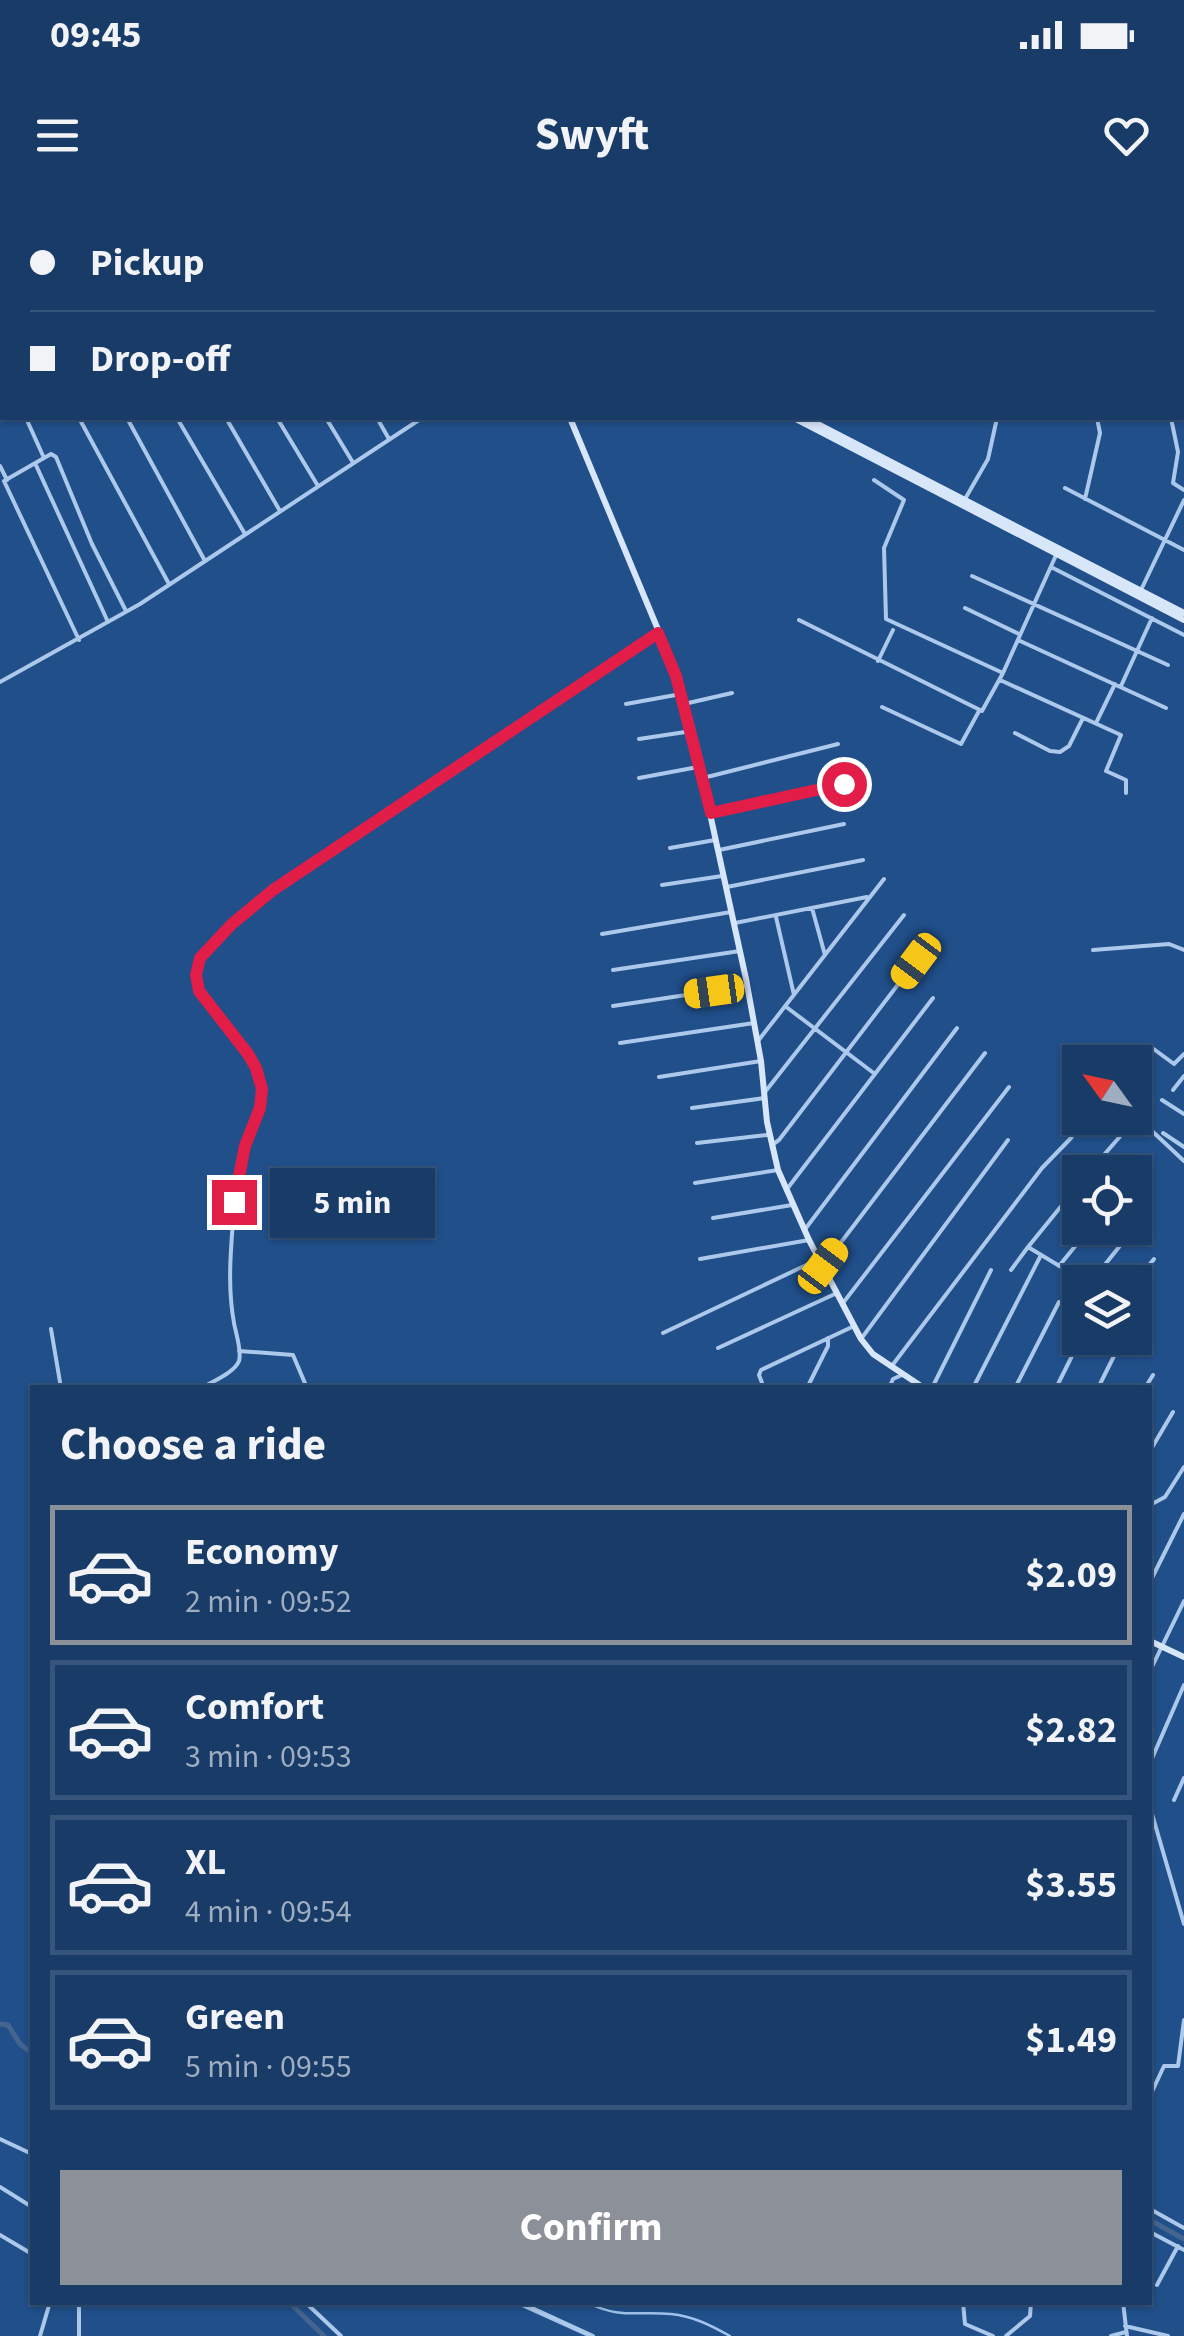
<!DOCTYPE html>
<html lang="en">
<head>
<meta charset="utf-8">
<style>
  body { margin:0; font-family:"Source Sans 3",sans-serif; background:#21426e; color:#f1f3f6; height:100vh; display:flex; flex-direction:column; font-size:38px; white-space:nowrap }
  * { box-sizing:border-box; margin:0 }
  p { font-size:32px; color:#9fadc0 }
  .icon { flex:none; width:55px; height:55px; fill:none; stroke:currentColor; stroke-width:2; stroke-linecap:round; stroke-linejoin:round }
  .map { position:relative; flex:1; overflow:hidden }
  .details { position:absolute; left:30px; top:1185px; width:1122px; height:920px; display:flex; flex-direction:column; background:#183b68; border-radius:0px; box-shadow:0 2px 8px #0004,0 0 0 2px #36557c }
  .details>* { flex:none }
  .top-card { position:absolute; left:0px; top:0px; width:1185px; height:220px; box-shadow:0 2px 8px #0004,0 0 0 2px #36557c; display:grid; align-content:center; height:220px; padding:0 30px; background:#183b68 }
  .needle { width:65px; rotate:303deg }
  .fabs { position:absolute; left:1062px; top:845px; display:grid; gap:20px }
  .fabs a { display:grid; place-items:center; width:90px; height:90px; border-radius:0px; background:#183b68; box-shadow:0 2px 8px #0004,0 0 0 2px #36557c; font-size:50px }
  .end { position:absolute; width:45px; height:45px; margin:-22px; border:12px solid #e11d48; background:#fff; box-shadow:0 0 0 5px #fff }
  .from { border-radius:50% }
  .bubble { position:absolute; height:70px; border-radius:0px; background:#183b68; box-shadow:0 2px 8px #0004,0 0 0 2px #36557c; font-size:32px; font-weight:700; line-height:70px; text-align:center }
  .car { position:absolute; width:30px; height:60px; margin:-30px -15px; border-radius:12px; box-shadow:0 0 8px 2px #0007; background:linear-gradient(#f5c518 24%,#345 0 40%,#f5c518 0 76%,#345 0 86%,#f5c518 0) }
  .top-card b { display:flex; align-items:center; gap:35px; height:95px; font-size:38px }
  .top-card b+b { border-top:2px solid #36557c }
  .top-card i { width:25px; height:25px; background:#f1f3f6 }
  ul { padding:0; list-style:none }
  li { display:flex; align-items:center; gap:30px; height:140px; margin:0 20px 15px; padding:0 10px; border:5px solid #36557c; border-radius:0px }
  li div { flex:1 }
  li b { display:block; font-size:38px }
  li em { font-style:normal; font-weight:700 }
  li.on { border-color:#8c9099 }
  li>.icon { width:90px; height:90px; stroke-width:1.5 }
  h2 { padding:0 30px; font-size:45px; line-height:120px }
  .action { display:flex; gap:20px; margin-top:auto; padding:20px 30px }
  .action a { flex:1; height:115px; border-radius:0px; background:#8c9099; color:#fff; font-size:40px; font-weight:700; line-height:115px; text-align:center }
  .status { display:flex; justify-content:space-between; align-items:center; height:70px; padding:0 50px; background:#183b68; direction:ltr }
  .status svg { height:28px; fill:currentColor }
  header { display:flex; justify-content:space-between; align-items:center; height:130px; padding:0 30px; background:#183b68; font-size:45px; font-weight:700 }
  .map>svg:first-child { display:block }
  .lines { fill:none; stroke-linecap:round; stroke-linejoin:round }
  .stream { stroke:#a0c4ed; stroke-width:2.5 }
  .canal { stroke:#43658f; stroke-width:5 }
  .street { stroke:#acc9eb; stroke-width:4 }
  .secondary { stroke:#d8e6f9; stroke-width:6 }
  .route { stroke:#e11d48; stroke-width:12 }
</style>
</head>
<body>
<div class="status"><b>09:45</b><svg viewBox="0 0 49 12"><path d="M0 12V9h3v3zM5 12V6h3v6zM10 12V3h3v9zM15 12V0h3v12zM26 1h20v11H26zM47 4h2v5h-2z"/></svg></div>
<header><svg class="icon" aria-label="menu" viewBox="0 0 24 24"><path d="M4 6h16M4 12h16M4 18h16"/></svg>Swyft<svg class="icon" aria-label="heart" viewBox="0 0 24 24"><path d="M12 20l-8-8c-3-5 5-10 8-4 3-6 11-1 8 4z"/></svg></header>
<div class="map">
<svg width="1184" height="2136" viewBox="0 0 1184 2136">
  <rect width="100%" height="100%" fill="#204f8a"/>
  <g class="lines">
    <path class="stream" d="M514,2102l75,34
      M586,2102c33,17 51,9 85,12 22,2 41,12 59,22"/>
    <path class="canal" d="M0,1824l8,1 12,19 12,9
      M1150,2020l34,19
      M289,2102l35,34"/>
    <path class="street" d="M101,0l1,2
      M150,0l1,2
      M195,0l1,2
      M246,0l1,2
      M403,0l3,2
      M574,0l3,2
      M684,0l5,2
      M880,0l1,2
      M1143,0l2,2
      M58,2l4,-2
      M299,2l4,-2
      M600,2l2,-2
      M1026,2l1,-2
      M0,34l2,-1
      M1182,36l2,2
      M0,79l2,5
      M0,163l2,5
      M0,181l2,-2
      M26,218l18,40
      M79,218l90,166
      M127,218l78,143
      M177,218l68,116
      M226,218l54,93
      M277,218l41,68
      M326,218l26,43
      M377,218l12,21
      M1171,218l7,34 -5,31 11,7
      M35,263l73,159
      M0,266l7,14
      M874,280l30,20 -20,48 2,71 117,54
      M1065,288l119,62
      M965,299l23,-40 9,-41
      M1085,299l15,-66 -3,-15
      M1051,367l133,68
      M972,376l196,89
      M1141,390l43,-90
      M965,408l54,26
      M799,420l183,91 21,-38 54,-120
      M79,440l-75,-159 47,-27 5,3 36,87 34,67
      M1018,440l148,68
      M878,461l15,-31
      M1000,480l121,55 -15,36 20,9v13
      M0,482l140,-78 282,-186
      M1121,486l31,-68
      M626,504l55,-10
      M684,504l48,-11
      M882,507l79,37 18,-33
      M1096,523l19,-39
      M1015,533l35,18 10,1 9,-6 14,-28
      M639,539l53,-8
      M639,578l59,-11
      M703,578l135,-34
      M711,613l133,-29 5,3 1,15
      M670,648l45,-8
      M719,650l125,-26
      M662,685l60,-9
      M727,687l136,-27
      M812,708l13,47
      M776,717l18,78
      M735,723l132,-26
      M602,734l129,-22
      M1093,750l76,-6 15,6
      M613,770l127,-19
      M613,806l133,-20
      M785,806l90,68
      M758,841l126,-162
      M620,843l134,-20
      M1151,847l23,17 10,-10
      M659,877l102,-16
      M1173,890l11,-14
      M765,892l139,-177
      M1162,900l22,14
      M692,908l73,-10
      M1135,915l49,46
      M1163,933l21,14
      M697,943l70,-8
      M772,945l7,-5 137,-179
      M1089,972l48,-55
      M695,983l83,-13
      M1080,983l-52,64 58,35
      M787,989l146,-191
      M713,1018l79,-13
      M806,1028l151,-200
      M700,1059l109,-19
      M823,1066l162,-213
      M1059,1066l31,-38
      M1011,1070l17,-23
      M1091,1082l36,-45
      M1135,1083l19,-24
      M843,1103l166,-216
      M51,1129l10,59
      M663,1133l156,-74
      M861,1139l147,-199
      M718,1148l119,-55
      M239,1151l54,4 14,33
      M891,1167l151,-199 29,-30 12,-20
      M202,1188c11,-7 32,-15 37,-27 3,-10 -3,-27 -5,-38 -7,-38 -3,-76 0,-114 2,-22 6,-47 12,-68 7,-23 19,-41 12,-66 -9,-36 -65,-66 -61,-102 3,-30 53,-66 76,-83l385,-257
      M764,1188l-5,-13 2,-5 91,-43
      M807,1188l21,-42v-8
      M889,1188l4,-9 9,-4
      M932,1188l59,-118
      M973,1188l68,-133
      M1015,1188l44,-86
      M1056,1188l25,-50
      M1098,1188l25,-50
      M1145,1188l8,-13
      M1150,1251l23,-39
      M1150,1305l15,-8 19,-30
      M1150,1382l34,-68
      M1150,1471l34,-70
      M1150,1563l34,-78
      M1174,1600l10,-22
      M1150,1607l34,117
      M1150,1896l14,-30h14l6,-46
      M0,1939l32,15
      M0,1987l32,20
      M1150,2009l34,19
      M1150,2032l34,18
      M0,2035l32,19
      M1157,2085l21,-39
      M305,2102l36,34
      M519,2102l74,34
      M963,2102l2,22 28,12
      M1123,2102l4,34
      M79,2105v31
      M1125,2126l43,10
      M40,2136l10,-34
      M1006,2136l24,-20 1,-14
      M1111,2136l15,-4"/>
    <path class="secondary" d="M434,0l4,2
      M443,0l4,2
      M570,218l99,238 23,75 54,248 15,82 6,61 11,48 31,70 52,99 12,15 51,34
      M794,218l390,202
      M806,218l378,195
      M1150,1441l34,16"/>
  </g>
  <g class="lines">
    <path class="route" d="M234,1002l11,-56 15,-38 2,-19 -6,-21 -8,-14 -49,-63 -3,-16 4,-17 32,-34 41,-34 385,-257 18,43 35,137 133,-29"/>
  </g>
</svg>
<div class="fabs">
<a><svg class="needle" viewBox="-14 -14 28 28"><path d="M0-13l5 13h-10z" fill="#e53935"/><path d="M0 13l5-13h-10z" fill="#9fadc0"/></svg></a>
<a><svg class="icon" aria-label="locate" viewBox="0 0 24 24"><circle cx="12" cy="12" r="6"/><path d="M12 2v4M12 18v4M2 12h4M18 12h4"/></svg></a>
<a><svg class="icon" aria-label="layers" viewBox="0 0 24 24"><path d="M12 4l9 5-9 5-9-5zM3 14l9 5 9-5"/></svg></a>
</div>
<i class="end from" style="left:844px;top:584px"></i>
<i class="end" style="left:234px;top:1002px"></i>
<div class="bubble" style="left:270px;top:968px;width:165px">5 min</div>
<i class="car" style="left:916px;top:761px;rotate:217deg"></i>
<i class="car" style="left:714px;top:791px;rotate:262deg"></i>
<i class="car" style="left:823px;top:1066px;rotate:37deg"></i>
<div class="top-card">
<b><i class="from"></i>Pickup</b>
<b><i></i>Drop-off</b>
</div>
<section class="details">
<h2>Choose a ride</h2>
<ul>
<li class="on"><svg class="icon" aria-label="car" viewBox="0 0 24 24"><path d="M5 17H2v-5l4-1 3-4h7l3 4 3 1v5h-3M9 17h6M6 11h13"/><circle cx="7" cy="17" r="2"/><circle cx="17" cy="17" r="2"/></svg><div><b>Economy</b><p>2 min · 09:52</p></div><em>$2.09</em></li>
<li><svg class="icon" aria-label="car" viewBox="0 0 24 24"><path d="M5 17H2v-5l4-1 3-4h7l3 4 3 1v5h-3M9 17h6M6 11h13"/><circle cx="7" cy="17" r="2"/><circle cx="17" cy="17" r="2"/></svg><div><b>Comfort</b><p>3 min · 09:53</p></div><em>$2.82</em></li>
<li><svg class="icon" aria-label="car" viewBox="0 0 24 24"><path d="M5 17H2v-5l4-1 3-4h7l3 4 3 1v5h-3M9 17h6M6 11h13"/><circle cx="7" cy="17" r="2"/><circle cx="17" cy="17" r="2"/></svg><div><b>XL</b><p>4 min · 09:54</p></div><em>$3.55</em></li>
<li><svg class="icon" aria-label="car" viewBox="0 0 24 24"><path d="M5 17H2v-5l4-1 3-4h7l3 4 3 1v5h-3M9 17h6M6 11h13"/><circle cx="7" cy="17" r="2"/><circle cx="17" cy="17" r="2"/></svg><div><b>Green</b><p>5 min · 09:55</p></div><em>$1.49</em></li>
</ul>
<div class="action"><a>Confirm</a></div>
</section>
</div>
</body>
</html>
